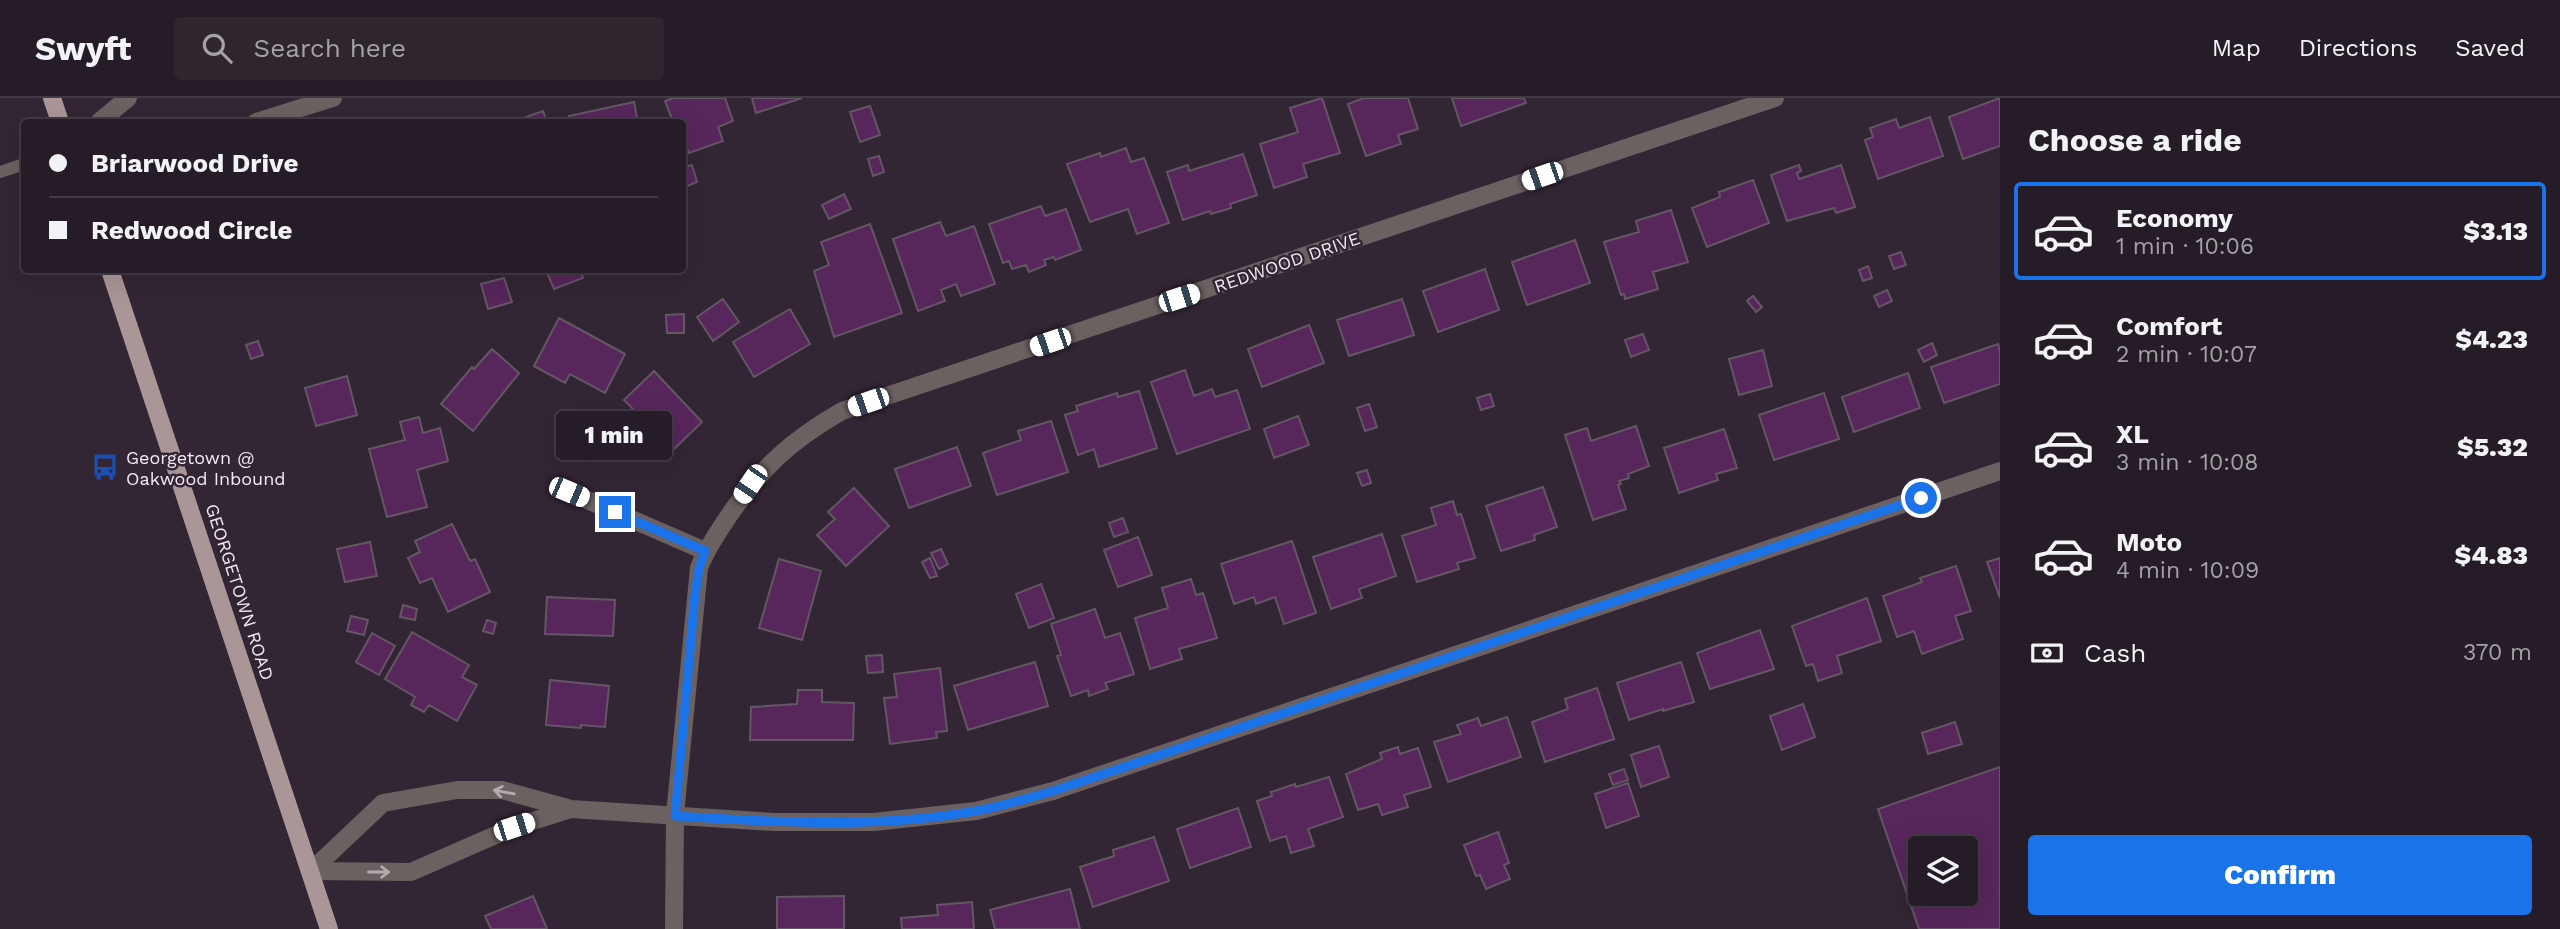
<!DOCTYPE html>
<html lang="en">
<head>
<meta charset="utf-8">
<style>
  body { margin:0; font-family:"Work Sans",sans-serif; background:#2e252f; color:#f1f3f6; height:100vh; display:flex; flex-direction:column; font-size:26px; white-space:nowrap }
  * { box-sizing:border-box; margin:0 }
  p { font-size:23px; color:#a4a1a7 }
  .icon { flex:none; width:38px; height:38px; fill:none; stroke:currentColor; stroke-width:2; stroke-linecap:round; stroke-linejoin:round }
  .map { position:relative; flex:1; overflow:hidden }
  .drawer { display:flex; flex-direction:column; background:#261c27; width:560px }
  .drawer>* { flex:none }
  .top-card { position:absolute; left:21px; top:21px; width:665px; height:154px; border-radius:7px; box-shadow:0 7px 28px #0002,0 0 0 2px #423a44; display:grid; align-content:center; height:154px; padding:0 28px; background:#261c27 }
  .tools { position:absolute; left:1908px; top:738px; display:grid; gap:14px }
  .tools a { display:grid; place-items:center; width:70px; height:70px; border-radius:7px; background:#261c27; box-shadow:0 7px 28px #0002,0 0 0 2px #423a44; font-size:35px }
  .end { position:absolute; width:32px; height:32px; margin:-16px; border:9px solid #1a73e8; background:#fff; box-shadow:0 0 0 4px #fff }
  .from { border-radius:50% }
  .bubble { position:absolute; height:49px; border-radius:7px; background:#261c27; box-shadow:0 7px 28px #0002,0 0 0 2px #423a44; font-size:23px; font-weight:800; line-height:49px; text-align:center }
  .car { position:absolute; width:21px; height:42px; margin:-21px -10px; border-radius:9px; box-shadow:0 0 5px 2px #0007; background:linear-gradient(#fff 24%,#345 0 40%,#fff 0 76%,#345 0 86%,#fff 0) }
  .top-card b { display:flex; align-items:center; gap:24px; height:66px; font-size:26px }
  .top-card b+b { border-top:2px solid #423a44 }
  .top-card i { width:18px; height:18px; background:#f1f3f6 }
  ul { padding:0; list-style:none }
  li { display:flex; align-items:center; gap:21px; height:98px; margin:0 14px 10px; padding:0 14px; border:4px solid transparent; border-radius:7px }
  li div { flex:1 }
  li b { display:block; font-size:26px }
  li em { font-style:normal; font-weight:800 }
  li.current { border-color:#1a73e8 }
  li>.icon { width:63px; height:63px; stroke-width:1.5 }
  h2 { padding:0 28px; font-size:32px; line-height:84px }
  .pay { display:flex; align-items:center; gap:18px; height:77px; padding:0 28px; font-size:26px }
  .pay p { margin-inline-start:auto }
  .primary-button { display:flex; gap:14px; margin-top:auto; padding:14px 28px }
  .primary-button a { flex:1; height:80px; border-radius:7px; background:#1a73e8; color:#fff; font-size:28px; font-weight:800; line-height:80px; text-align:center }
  header { display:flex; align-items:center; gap:42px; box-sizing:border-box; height:98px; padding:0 35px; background:#261c27; border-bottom:2px solid #423a44 }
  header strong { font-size:33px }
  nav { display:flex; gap:38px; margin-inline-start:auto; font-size:24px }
  .search { width:490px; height:63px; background:#2e252f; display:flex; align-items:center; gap:18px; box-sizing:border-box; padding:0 24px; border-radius:7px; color:#a4a1a7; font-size:26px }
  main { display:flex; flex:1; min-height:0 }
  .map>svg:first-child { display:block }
  .building { fill:#57265b; stroke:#645665; stroke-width:2; fill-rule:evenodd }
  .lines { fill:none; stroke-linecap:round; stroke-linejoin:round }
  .lane { stroke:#6b6161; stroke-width:12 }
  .street { stroke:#6b6161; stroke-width:18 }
  .primary { stroke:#ab9697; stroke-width:18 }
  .oneway { stroke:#b5acb1 }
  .route { stroke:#1a73e8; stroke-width:9 }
  .labels { text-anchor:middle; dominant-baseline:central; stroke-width:5; stroke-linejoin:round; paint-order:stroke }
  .street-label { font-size:18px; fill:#f2e9f2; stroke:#332634 }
  .poi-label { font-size:18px; fill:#f2e9f2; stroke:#332634; text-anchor:start }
</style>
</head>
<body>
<header>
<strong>Swyft</strong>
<div class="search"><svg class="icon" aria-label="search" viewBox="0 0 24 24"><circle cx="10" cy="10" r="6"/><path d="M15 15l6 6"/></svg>Search here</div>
<nav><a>Map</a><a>Directions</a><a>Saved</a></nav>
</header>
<main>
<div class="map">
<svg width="2000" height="831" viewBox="0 0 2000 831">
  <rect width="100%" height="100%" fill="#332634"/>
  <path class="building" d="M673,0h52l8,23 -15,6 5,14 -34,12 -7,-17v-14h-9l-8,-21z
    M752,0h50l-46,15z
    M1322,0l18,55 -37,11 4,13 -33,11 -14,-44 38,-12 -8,-24z
    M1364,0h44l10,31 -20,6 3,9 -35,12 -18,-52z
    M1452,0h72l2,5 -65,23z
    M2000,0v48l-37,13 -14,-42z
    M634,4l4,20h-68l-1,-6z
    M870,8l10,29 -20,7 -10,-30z
    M543,13l4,11h-35z
    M1930,19l13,39 -65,23 -13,-39 8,-3 -3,-9 26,-9 3,9z
    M1126,50l5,14 13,-4 25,65 -32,11 -9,-25 -38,13 -23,-58 33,-11 1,4z
    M1243,56l14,41 -27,9 1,4 -20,6 -1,-3 -27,9 -16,-48 21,-7 1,6z
    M879,58l5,16 -11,4 -5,-17z
    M692,67l5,17 -12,5 -3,-19z
    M1799,67l2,6 -4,2 2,6 42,-14 14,42 -19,6 -2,-5 -47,13 -16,-46z
    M1753,82l16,43 -62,24 -15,-39 28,-11 -1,-5z
    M844,96l7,15 -22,10 -7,-14z
    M1041,108l4,10 21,-7 15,41 -26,10 -1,-3 -10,3 2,5 -17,7 -3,-7 -14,4 -3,-8 -6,2 -14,-39z
    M1671,112l17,52 -35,10 5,17 -33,10 -1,-5 -3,1 -17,-53 35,-10 -3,-11z
    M940,124l6,14 28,-10 21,58 -34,12 -5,-12 -15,6 4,11 -27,10 -25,-72z
    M870,126l32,89 -68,24 -20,-66 15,-6 -8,-23z
    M1575,142l15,43 -63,22 -15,-43z
    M1901,154l5,13 -12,4 -5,-13z
    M1868,168l4,12 -9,3 -4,-11z
    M1485,171l14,41 -61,22 -15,-41z
    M563,172h17l3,8 -29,11 -6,-14z
    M504,180l8,24 -24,7 -7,-25z
    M1887,192l5,11 -13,6 -5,-11z
    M1753,198l9,11 -6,5 -9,-11z
    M723,201l16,23 -26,19 -16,-24z
    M1402,201l12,36 -65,21 -12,-36z
    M790,211l20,35 -56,33 -21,-35z
    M684,216v19h-17l-1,-18z
    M559,220l66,36 -20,39 -35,-19 -5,9 -31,-17z
    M1309,227l15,38 -62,24 -14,-38z
    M1643,236l6,16 -18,7 -6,-17z
    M258,243l5,14 -12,4 -5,-14z
    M1932,245l5,12 -13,7 -6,-12z
    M1998,246l2,7v33l-56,19 -13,-36z
    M492,251l27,24 -46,58 -32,-27 31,-37 2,2z
    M1763,252l9,36 -33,9 -10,-36z
    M1185,272l9,26 18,-7 3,8 22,-7 13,39 -73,25 -26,-72z
    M654,273l48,51 -29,28 -49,-50z
    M1908,275l12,35 -66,24 -12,-35z
    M347,278l10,39 -41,11 -11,-38z
    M1139,293l18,57 -58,19 -5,-18 -16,6 -13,-40 13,-4 -2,-5 41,-13 1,4z
    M1824,295l15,46 -65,21 -15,-45z
    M1490,296l4,12 -13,4 -4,-12z
    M1369,306l8,23 -12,4 -8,-23z
    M1298,318l11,29 -35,13 -10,-29z
    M419,319l4,16 17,-5 8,33 -31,9 10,37 -40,10 -18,-68 36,-9 -5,-18z
    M1051,323l17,51 -71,23 -14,-42 38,-13 -3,-9z
    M1636,328l13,40 -21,8 1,4 -10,3 2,3 -3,1 8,24 -33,11 -28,-85 22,-7 4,13z
    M1724,331l13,39 -21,6 2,6 -39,13 -15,-45z
    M957,349l14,39 -62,22 -14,-39z
    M1367,372l4,13 -9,3 -5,-13z
    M1543,389l14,40 -23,8 1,5 -34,11 -15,-45z
    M854,390l35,38 -43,40 -29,-31 18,-16 -7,-7z
    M1453,403l4,14 4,-1 14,44 -18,5 2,6 -42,13 -15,-46 34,-11 -5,-17z
    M1123,420l5,14 -14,5 -5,-14z
    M452,426l18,37 5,-2 15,33 -42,20 -16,-34 -12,5 -12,-25 12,-6 -5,-11z
    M1382,436l14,42 -37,13 3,9 -31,11 -18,-52z
    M1138,439l14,38 -34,12 -14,-37z
    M1292,443l24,72 -32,11 -9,-27 -19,7 -2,-7 -20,7 -13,-40z
    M370,444l7,34 -32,6 -8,-33z
    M941,451l7,15 -9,5 -8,-16z
    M930,460l7,18 -7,2 -8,-16z
    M2000,460v40l-13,-36z
    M779,461l42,12 -19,69 -43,-12z
    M1956,468l15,45 -16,5 8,23 -41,15 -8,-23 -17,6 -14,-41 39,-14 -2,-4z
    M1191,481l5,16 7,-2 14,45 -38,11 3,10 -32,10 -15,-51 33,-10 -6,-20z
    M1041,486l13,34 -25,10 -13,-34z
    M547,499l68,3 -2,36 -68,-2z
    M1867,500l14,43 -44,15 5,17 -24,8 -5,-17 -7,2 -14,-40z
    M403,507l14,4 -2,11 -15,-3z
    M1095,511l10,29 15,-5 14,41 -29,9 3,6 -19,7 -1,-6 -17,6 -14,-40 4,-1 -10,-31z
    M351,518l17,4 -4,15 -17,-4z
    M487,522l9,3 -3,11 -10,-3z
    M1760,532l14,39 -64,20 -13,-36z
    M412,534l57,33 -7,12 15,8 -20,36 -28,-16 -5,7 -13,-7 4,-8 -30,-18z
    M372,535l23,13 -16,29 -23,-13z
    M882,557l1,17 -15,1 -2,-17z
    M1035,564l13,44 -80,24 -14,-44z
    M1681,564l13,40 -31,9v-2l-34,11 -12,-37z
    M940,570l7,63 -11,1 1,6 -47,6 -6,-46 13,-1 -3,-23z
    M550,582l59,6 -4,41 -24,-2v3l-35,-3z
    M1597,590l17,51 -69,23 -13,-40 36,-13 -3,-10z
    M798,592h24v12l32,1 -1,37h-103l1,-33 46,-3z
    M1803,606l12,33 -33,13 -12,-34z
    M1507,619l14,40 -73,25 -14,-40 27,-8 -4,-9 21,-7 3,8z
    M1955,624l7,22 -34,10 -6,-21z
    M1659,648l10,31 -28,10 -10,-32z
    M1398,649l2,7 18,-6 13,39 -27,8 4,12 -26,8 -4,-11 -20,6 -12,-36 36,-15 -2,-6z
    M2000,669v162h-81l-41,-120zM1920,751h45v45h-45z
    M1624,671l4,11 -15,5 -4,-11z
    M1329,679l14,40 -35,12 6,17 -23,7 -5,-17 -16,5 -13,-40 15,-5 -1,-4 24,-8 1,3z
    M1628,685l11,33 -33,12 -11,-34z
    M1238,710l13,39 -61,21 -13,-39z
    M1498,734l11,31 -5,2 6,14 -24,10 -6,-14 -4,1 -12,-31z
    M1154,739l15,44 -76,26 -13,-40 34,-11 -1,-6z
    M1070,791l10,40h-85l-5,-19z
    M533,798l14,33h-56l-6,-13z
    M844,798v33h-67v-32z
    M972,804l2,27h-72l-1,-11 37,-3 -1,-10z"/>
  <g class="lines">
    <path class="lane" d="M0,74l24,-8"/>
    <path class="street" d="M99,24l29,-24
      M256,24l77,-24
      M569,394l136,59
      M311,773l72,-68 74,-13h45l69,19 203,13h100l102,-11 77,-20 947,-320
      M311,773l100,1 103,-45 57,-18
      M674,831l1,-114 24,-247c7,-19 18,-34 29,-51 34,-50 62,-76 114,-106l933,-313"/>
    <path class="primary" d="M52,0l8,24
      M110,172l219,659"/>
  </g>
  <defs><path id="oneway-shaft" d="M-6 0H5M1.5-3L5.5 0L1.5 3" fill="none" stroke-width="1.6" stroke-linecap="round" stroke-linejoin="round" transform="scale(1.75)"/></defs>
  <g class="oneway">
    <use href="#oneway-shaft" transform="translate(504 694) rotate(-170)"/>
    <use href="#oneway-shaft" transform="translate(379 774)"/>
  </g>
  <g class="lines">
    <path class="route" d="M615,414l90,39 -6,17 -4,26 -20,222c100,6 201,13 300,-5 26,-4 52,-13 78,-20l868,-293"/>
  </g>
  <defs>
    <g id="bus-bare" transform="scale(2.1)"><path d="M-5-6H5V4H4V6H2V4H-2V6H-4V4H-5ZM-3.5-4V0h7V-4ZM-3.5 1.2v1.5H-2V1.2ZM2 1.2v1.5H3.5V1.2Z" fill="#1a4fb4" stroke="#332634" stroke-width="2.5" paint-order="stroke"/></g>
  </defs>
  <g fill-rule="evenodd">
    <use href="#bus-bare" x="105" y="369"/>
  </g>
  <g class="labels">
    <g class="street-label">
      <text transform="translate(1287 164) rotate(-19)">REDWOOD DRIVE</text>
      <text transform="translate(240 494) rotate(72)">GEORGETOWN ROAD</text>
    </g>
    <g class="poi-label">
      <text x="126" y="359">Georgetown @<tspan x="126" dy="21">Oakwood Inbound</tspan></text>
    </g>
  </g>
</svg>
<div class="tools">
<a><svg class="icon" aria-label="layers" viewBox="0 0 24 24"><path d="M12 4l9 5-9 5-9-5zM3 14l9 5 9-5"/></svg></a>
</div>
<i class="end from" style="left:1921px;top:400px"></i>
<i class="end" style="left:615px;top:414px"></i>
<div class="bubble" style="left:556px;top:313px;width:116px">1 min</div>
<i class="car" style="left:1542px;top:78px;rotate:251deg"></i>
<i class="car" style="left:1179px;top:200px;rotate:72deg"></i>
<i class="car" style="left:1050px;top:244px;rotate:251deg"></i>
<i class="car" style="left:868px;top:304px;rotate:251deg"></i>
<i class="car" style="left:750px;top:386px;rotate:214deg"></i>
<i class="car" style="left:569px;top:394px;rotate:113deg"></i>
<i class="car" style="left:514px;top:729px;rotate:72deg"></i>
<div class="top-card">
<b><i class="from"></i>Briarwood Drive</b>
<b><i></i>Redwood Circle</b>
</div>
</div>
<section class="drawer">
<h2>Choose a ride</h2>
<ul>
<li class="current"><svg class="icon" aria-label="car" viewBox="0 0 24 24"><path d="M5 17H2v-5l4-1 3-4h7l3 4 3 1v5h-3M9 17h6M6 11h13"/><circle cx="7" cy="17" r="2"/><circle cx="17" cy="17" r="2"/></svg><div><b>Economy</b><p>1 min · 10:06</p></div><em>$3.13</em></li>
<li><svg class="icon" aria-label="car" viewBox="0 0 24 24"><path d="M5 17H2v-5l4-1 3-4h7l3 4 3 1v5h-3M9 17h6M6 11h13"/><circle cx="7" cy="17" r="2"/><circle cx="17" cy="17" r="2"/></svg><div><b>Comfort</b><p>2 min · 10:07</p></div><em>$4.23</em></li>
<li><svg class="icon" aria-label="car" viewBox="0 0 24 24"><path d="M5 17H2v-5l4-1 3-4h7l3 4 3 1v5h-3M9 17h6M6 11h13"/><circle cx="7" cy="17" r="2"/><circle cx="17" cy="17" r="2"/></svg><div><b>XL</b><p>3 min · 10:08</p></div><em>$5.32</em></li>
<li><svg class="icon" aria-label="car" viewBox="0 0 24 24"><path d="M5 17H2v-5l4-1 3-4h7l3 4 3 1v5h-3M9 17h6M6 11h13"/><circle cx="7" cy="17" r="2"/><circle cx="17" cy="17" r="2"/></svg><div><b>Moto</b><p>4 min · 10:09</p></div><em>$4.83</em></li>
</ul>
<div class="pay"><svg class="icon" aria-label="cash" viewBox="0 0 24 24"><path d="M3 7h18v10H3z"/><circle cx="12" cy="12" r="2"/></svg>Cash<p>370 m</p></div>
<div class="primary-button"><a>Confirm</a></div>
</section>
</main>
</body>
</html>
